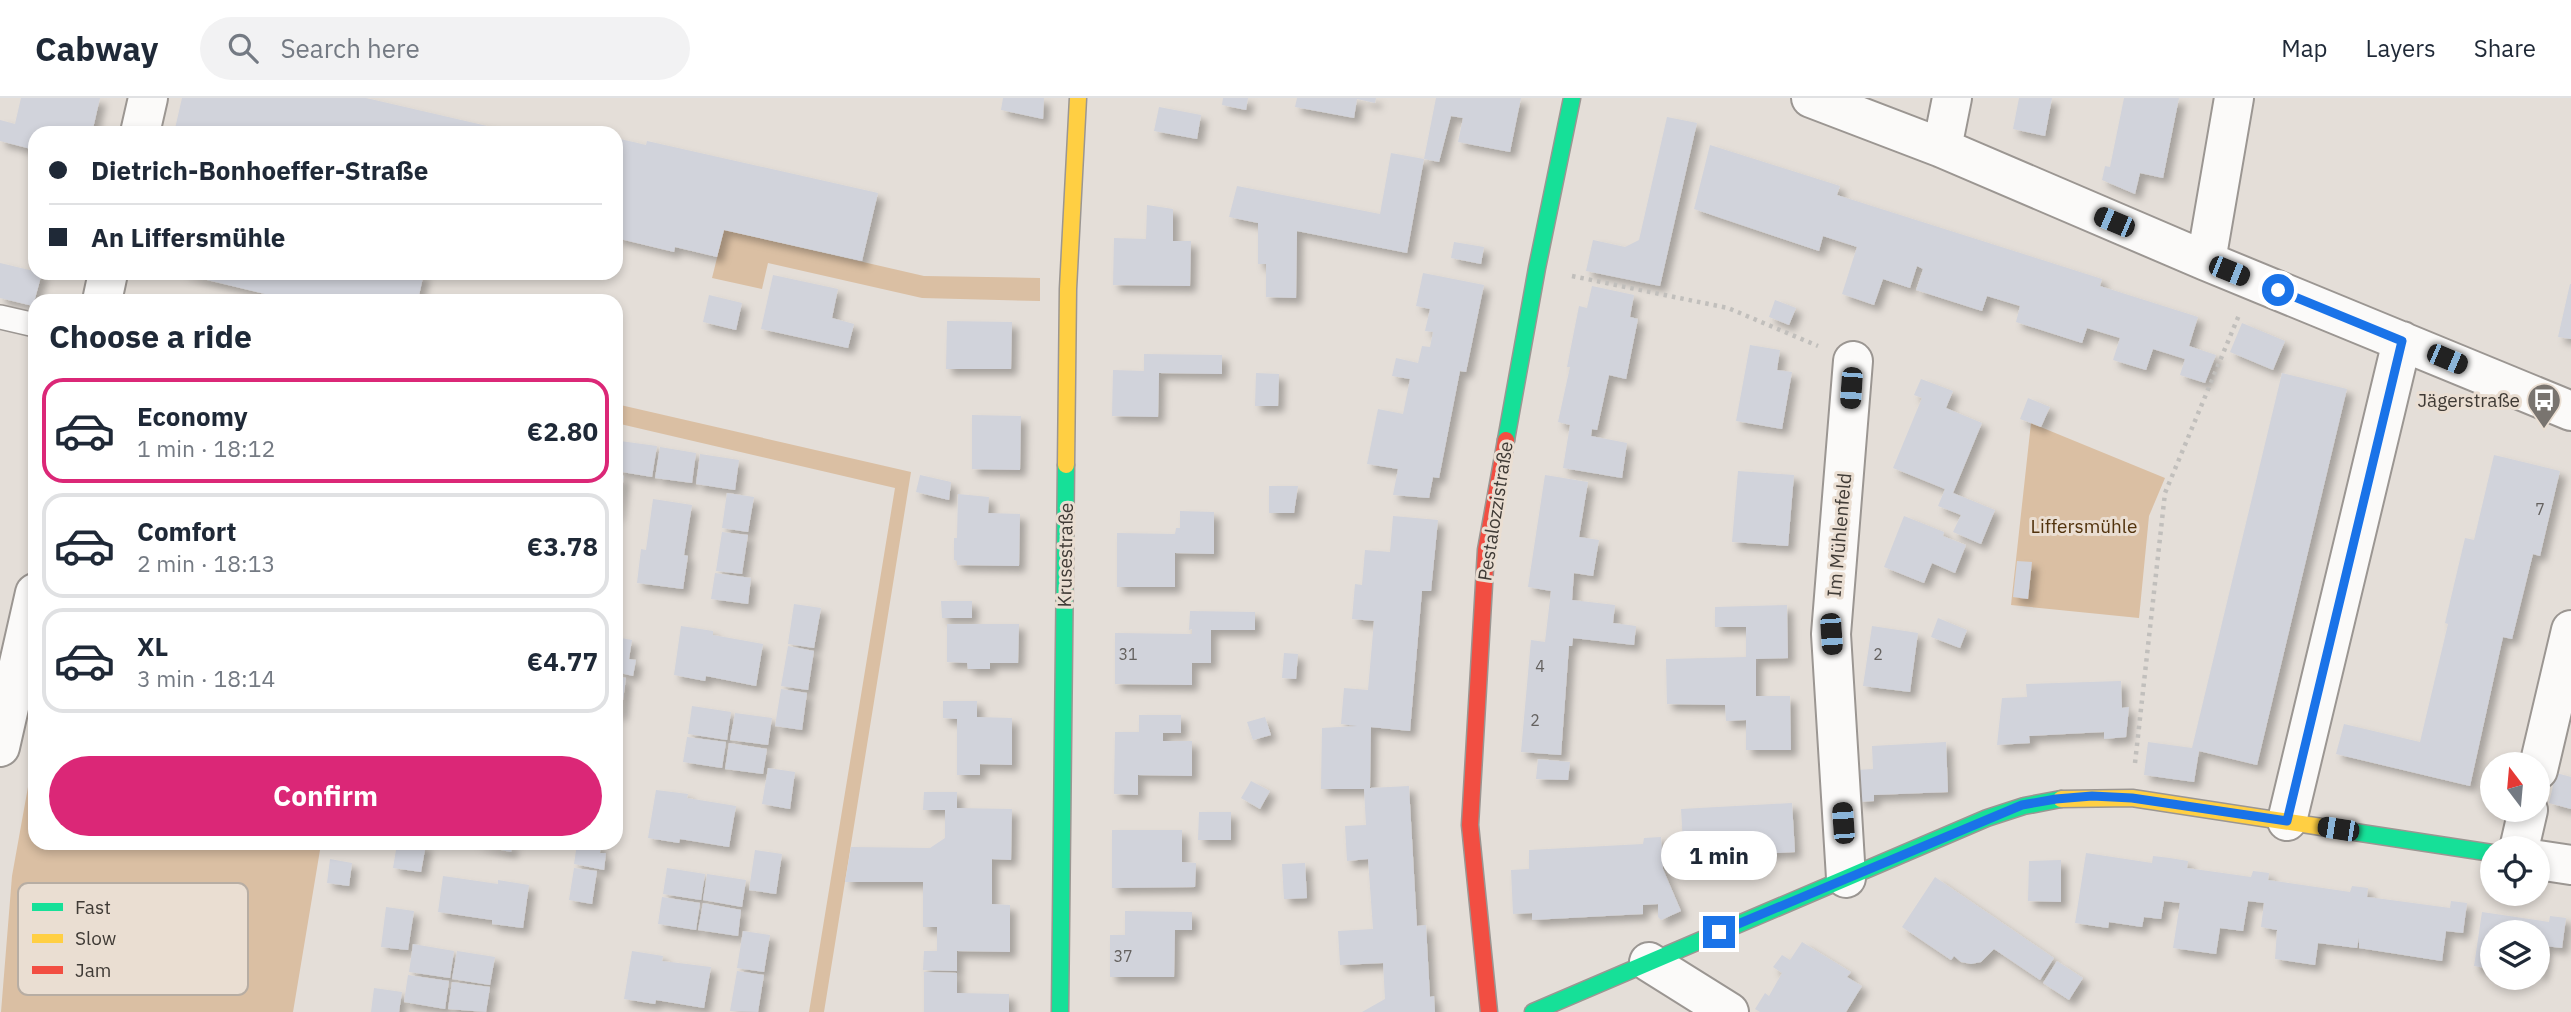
<!DOCTYPE html>
<html lang="en">
<head>
<meta charset="utf-8">
<style>
  body { margin:0; font-family:"IBM Plex Sans",sans-serif; background:#f2f2f3; color:#1f2937; height:100vh; display:flex; flex-direction:column; font-size:26px; white-space:nowrap }
  * { box-sizing:border-box; margin:0 }
  p { font-size:23px; color:#747a83 }
  .icon { flex:none; width:38px; height:38px; fill:none; stroke:currentColor; stroke-width:2; stroke-linecap:round; stroke-linejoin:round }
  .map { position:relative; flex:1; overflow:hidden }
  .panel { position:absolute; left:28px; top:196px; width:595px; height:556px; display:flex; flex-direction:column; background:#fff; border-radius:21px; box-shadow:0 4px 10px #0003 }
  .panel>* { flex:none }
  .guide { position:absolute; left:28px; top:28px; width:595px; height:154px; border-radius:21px; box-shadow:0 4px 10px #0003; display:grid; align-content:center; height:154px; padding:0 21px; background:#fff }
  .needle { width:46px; rotate:344deg }
  .tools { position:absolute; left:2480px; top:654px; display:grid; gap:14px }
  .tools a { display:grid; place-items:center; width:70px; height:70px; border-radius:50%; background:#fff; box-shadow:0 4px 10px #0003; font-size:35px }
  .end { position:absolute; width:32px; height:32px; margin:-16px; border:9px solid #1a73e8; background:#fff; box-shadow:0 0 0 4px #fff }
  .from { border-radius:50% }
  .bubble { position:absolute; height:49px; border-radius:24px; background:#fff; box-shadow:0 4px 10px #0003; font-size:23px; font-weight:700; line-height:49px; text-align:center }
  .car { position:absolute; width:21px; height:42px; margin:-21px -10px; border-radius:9px; box-shadow:0 0 5px 2px #0007; background:linear-gradient(#222 24%,#8ab4d8 0 40%,#222 0 76%,#8ab4d8 0 86%,#222 0) }
  .guide b { display:flex; align-items:center; gap:24px; height:66px; font-size:26px }
  .guide b+b { border-top:2px solid #e0e1e3 }
  .guide i { width:18px; height:18px; background:#1f2937 }
  ul { padding:0; list-style:none }
  li { display:flex; align-items:center; gap:21px; height:105px; margin:0 14px 10px; padding:0 7px; border:4px solid #e0e1e3; border-radius:21px }
  li div { flex:1 }
  li b { display:block; font-size:26px }
  li em { font-style:normal; font-weight:700 }
  li.selected { border-color:#db2777 }
  li>.icon { width:63px; height:63px; stroke-width:1.5 }
  h2 { padding:0 21px; font-size:32px; line-height:84px }
  .button { display:flex; gap:14px; margin-top:auto; padding:14px 21px }
  .button a { flex:1; height:80px; border-radius:42px; background:#db2777; color:#fff; font-size:28px; font-weight:700; line-height:80px; text-align:center }
  header { display:flex; align-items:center; gap:42px; box-sizing:border-box; height:98px; padding:0 35px; background:#fff; border-bottom:2px solid #e0e1e3 }
  header strong { font-size:33px }
  nav { display:flex; gap:38px; margin-inline-start:auto; font-size:24px }
  .search { width:490px; height:63px; background:#f2f2f3; display:flex; align-items:center; gap:18px; box-sizing:border-box; padding:0 24px; border-radius:38px; color:#747a83; font-size:26px }
  .map>svg:first-child { display:block }
  .green { fill:#dabfa3 }
  .building { fill:#d1d3db; filter:url(#shadow) }
  .lines { fill:none; stroke-linecap:round; stroke-linejoin:round }
  .lane-casing { stroke:#9b9692; stroke-width:26 }
  .street-casing { stroke:#9b9692; stroke-width:42 }
  .fast-casing { stroke:#9b9692; stroke-width:19 }
  .slow-casing { stroke:#9b9692; stroke-width:19 }
  .jam-casing { stroke:#9b9692; stroke-width:19 }
  .path { stroke:#c1bfbc; stroke-width:4.5; stroke-dasharray:3.5 5; stroke-linecap:butt }
  .lane { stroke:#fbfaf9; stroke-width:23 }
  .street { stroke:#fbfaf9; stroke-width:38 }
  .fast { stroke:#16e098; stroke-width:16 }
  .slow { stroke:#ffcf43; stroke-width:16 }
  .jam { stroke:#f24e42; stroke-width:16 }
  .route { stroke:#1a73e8; stroke-width:9 }
  .labels { text-anchor:middle; dominant-baseline:central; stroke-width:6; stroke-linejoin:round; paint-order:stroke }
  .number-label { font-size:16px; fill:#64615f }
  .poi-label { font-size:19px; fill:#403b36; stroke:#eaded2; text-anchor:end }
  .street-label { font-size:19px; fill:#403b36; stroke:#eaded2 }
  .park-label { font-size:19px; fill:#51320c; stroke:#eaded2 }
  .key { fill:#eaded2; stroke:#b7ada3; stroke-width:2 }
  .key-label { font-size:19px; fill:#403b36 }
</style>
</head>
<body>
<header>
<strong>Cabway</strong>
<div class="search"><svg class="icon" aria-label="search" viewBox="0 0 24 24"><circle cx="10" cy="10" r="6"/><path d="M15 15l6 6"/></svg>Search here</div>
<nav><a>Map</a><a>Layers</a><a>Share</a></nav>
</header>
<div class="map">
<svg width="2571" height="914" viewBox="0 0 2571 914">
  <defs>
    <filter id="shadow"><feDropShadow dx="6" dy="6" stdDeviation="3.5" flood-color="#0004"/></filter>
  </defs>
  <rect width="100%" height="100%" fill="#e4ded8"/>
  <path class="green" d="M724,132l200,46 116,2v23l-118,-3 -154,-35 -6,26 -50,-11z
    M616,306l295,68 -87,540h-15l86,-524 -279,-65z
    M2031,325l134,55 -16,38 -10,102 -128,-13z
    M35,650v96h286l-28,168h-292l11,-136z"/>
  <path class="building" d="M21,0h79l-8,35h-57v17l-35,-9v-21l15,4z
    M182,0h184l147,34 -339,1z
    M1003,0h41l-1,21 -42,-9z
    M1223,0h25l-2,12 -24,-5z
    M1297,0h79l-1,5 -18,-4 -3,19 -59,-11z
    M1436,0h85l-11,54 -52,-10 5,-24 -12,-2 -12,46 -15,-3z
    M2019,0h33l-7,38 -32,-7z
    M2124,0h55l-16,80 -23,-5 -5,21 -33,-14 3,-14 5,1z
    M1159,9l42,8 -4,24 -43,-8z
    M1667,19l30,6 -37,163 -74,-15 7,-31 32,7 14,-7z
    M565,29l23,5v1h-24z
    M616,40l30,7 1,-4 231,52 -16,68 -138,-31 -7,27 -42,-10 -1,5 -58,-14z
    M1710,47l130,41 -3,9 265,84 -2,7 98,31 -9,29 27,9 -11,28 -25,-8 5,-16 -32,-10 -7,21 -33,-10 7,-22 -33,-10 -5,15 -66,-21 4,-16 -33,-10 -5,15 -66,-21 7,-21 -6,-3 -7,22 -27,-9 -9,26 -32,-11 15,-47 -34,-11 -4,15 -125,-42z
    M1391,55l33,6 -17,94 -110,-22 -1,67 -30,-1v-33h-8v-41l-29,-6 8,-31 143,28z
    M1147,107l26,4v32h18l-1,45 -77,-1 1,-47 32,1z
    M1454,144l30,5 -3,17 -30,-6z
    M0,165l42,10 -9,33 -33,-8z
    M178,175h246l-6,27 -25,-6 -2,7h-97z
    M1423,175l61,12 -18,87 -6,-1 -21,107 -6,-1 -4,21 -36,-3 5,-26 -31,-5 11,-55 25,5 7,-35 -18,-3 4,-18 22,5 4,-17 8,1 3,-15 -8,-1 5,-22 -14,-3z
    M773,177l65,14 -6,29 22,6 -6,24 -87,-19z
    M2570,186h1v55l-13,-2z
    M1592,188l42,9 -4,22 8,2 -12,60 -17,-4 -12,55 -5,-1 -1,7 36,7 -5,35 -59,-10 7,-43 -12,-3 12,-55h-3l12,-61 8,2z
    M709,197l33,8 -6,27 -33,-8z
    M1775,202l21,8 -7,17 -20,-8z
    M947,223l65,1 -1,47h-65z
    M2242,225l43,18 -12,29 -43,-18z
    M1750,247l30,5 -3,20 15,2 -10,57 -46,-8z
    M1144,256l78,1v19l-63,-1 -1,44 -46,-1 1,-46 31,1z
    M1256,275l23,1 -1,32h-23z
    M2282,275l65,16 -90,376 -58,-14 -5,31 -50,-7 4,-33 44,6z
    M1921,281l32,12 -7,17 36,15 -29,70 42,17 -14,34 -28,-12 8,-17 -23,-9 7,-17 -52,-21 29,-70 -8,-3z
    M2028,300l22,9 -9,20 -21,-8z
    M972,317l49,1 -1,54 -48,-1z
    M620,343l37,5 -5,31 -36,-6z
    M660,349l36,6 -4,30 -37,-5z
    M700,356l39,6 -4,30 -39,-6z
    M2494,357l66,16 -20,85 -7,-2 -21,85 -9,-2 -33,149 -134,-32 8,-30 76,18 28,-118 -3,-1 20,-85 9,2z
    M1738,373l56,4 -6,71 -56,-4z
    M616,377l8,1 -6,40h-2z
    M920,377l31,7 -2,18 -33,-8z
    M1545,377l43,7 -9,55 20,3 -6,36 -19,-3 -2,27 43,5 -2,18 23,3 -2,19 -61,-7 -1,8h-3l-8,109 -40,-3 10,-112 14,2 6,-51 -23,-4z
    M1269,388h29l-4,27h-25z
    M727,395l27,4 -6,35 -26,-4z
    M958,396l31,3 -1,16 32,1 -1,52 -62,-1v-4l-3,-1v-22h3z
    M653,401l39,6 -8,50 4,1 -5,33 -46,-6 4,-34 5,1z
    M1180,413l34,1v42l-39,-1v34h-58v-54l58,1 1,-6h4z
    M1393,418l45,4 -7,71h-9l-12,140 -39,-4 -1,61 39,-2 8,140 9,-1 4,72 4,-1 1,16h-73l23,-13 -2,-36 -43,2 -2,-34 35,-2 -5,-70 -21,2 -2,-35 21,-1 -2,-36h-43l1,-61 35,-2 -16,-2 3,-36 24,2 6,-69 -22,-2 3,-35 7,1 3,-35 25,2z
    M1904,418l40,16 -1,4 23,9 -11,28 -23,-10 -8,20 -40,-16z
    M722,434l26,3 -6,39 -26,-3z
    M2017,463l15,1 -4,37 -15,-2z
    M715,475l36,5 -3,26 -37,-5z
    M941,503h31v17h-30z
    M794,506l27,4 -7,40 -26,-4z
    M1787,507l1,53 -32,1v37h34l1,54h-45v-30l-20,1 -1,-16 -58,-1 -1,-45 80,-2v-30h-31v-20z
    M1190,513l65,1v18h-44v33h-19v22l-77,-1v-51l77,1v-5l-3,1z
    M1938,520l29,12 -7,18 -29,-11z
    M947,526h72l-1,39h-28v6h-22l-1,-6 -20,-1z
    M681,528l32,5v4l50,9 -7,42 -50,-10 -1,5 -31,-6z
    M1872,528l46,7 -8,59 -47,-6z
    M616,539l16,3 -3,19 7,1 -3,16 -17,-4z
    M788,548l26,5 -6,39 -27,-4z
    M1284,555l14,1 -2,25 -14,-1z
    M616,578l10,2 -5,37 -5,-1z
    M2121,583l1,27 7,-1 -3,30 -22,2v-7l-38,2 -37,2 1,7 -33,2 5,-47 25,-1 -1,-13z
    M781,591l26,4 -5,37 -27,-4z
    M943,603h34v16l35,1v47l-32,-1v11h-23v-56l-14,-1z
    M692,608l39,6 -4,28 -39,-6z
    M735,615l37,5 -4,27 -38,-5z
    M1139,617h42v18h-18v8h29v35l-54,-1v20l-24,-1 1,-62h24z
    M1265,619l6,18 -18,5 -6,-18z
    M687,639l39,5 -4,26 -39,-6z
    M1946,644l2,50 -74,3v6l-16,1 -1,-32 16,-1 -1,-23z
    M729,645l38,6 -4,25 -38,-5z
    M1538,661l32,3 -2,18 -32,-1z
    M768,670l27,4 -5,37 -28,-5z
    M2556,675l15,4v32l-22,-6z
    M1251,683l19,10 -10,18 -19,-11z
    M656,692l32,4 -1,4 49,8 -7,41 -49,-8 -1,4 -31,-5z
    M924,694h33v16l55,1 -1,51 -19,-1v45l18,1v47l-53,-1v20l-34,-1 1,-19h13v-24h-14v-45h-78l6,-35 79,1 15,-10v-28h-22z
    M1792,705l3,49 -111,6 -3,-49z
    M1199,714h32v28h-33z
    M1112,732h70v32l14,1 -1,24 -83,1z
    M1661,739l2,32 18,42 -20,9 -3,-3v-13l-15,1v9l-111,6v-7l-19,1 -2,-44 18,-1v-19l114,-6 1,-6z
    M397,746h29l-5,28 -28,-4z
    M472,746h41l-2,8z
    M577,746h24l-1,9h6l-2,17 -30,-6z
    M755,752l27,4 -6,40 -27,-4z
    M2086,755l66,10 1,-7 17,2 18,3 -1,7 64,9 2,-6 16,2 -1,7 82,12 2,-6 16,2 -1,9 16,2 67,9 1,-7 16,2 -4,30 -17,-2 -4,30 -83,-13v-10l-2,10 -39,-5 -3,22 -40,-6 2,-29 -16,-3 3,-24 -16,-2 -5,30 -23,-3 -4,26 -43,-6 7,-45 -16,-2 -3,18 -17,-2 -2,10 -33,-5 -1,6 -33,-5z
    M330,761l22,4 -3,23 -22,-3z
    M2061,762v42l-33,-1 1,-40z
    M1305,765l2,35 -23,1 -2,-35z
    M574,770l23,3 -5,33 -23,-4z
    M667,770l38,6 -4,26 -38,-6z
    M707,776l39,6 -4,27 -39,-7z
    M443,778l55,8v-4l31,5 -6,43 -31,-4v-4l-54,-8z
    M1935,779l119,81 -14,22 -46,-31 -13,13 -10,2 -10,-2 -7,-6 -3,4 -49,-33z
    M662,799l38,6 -4,27 -38,-6z
    M703,805l38,7 -3,26 -40,-6z
    M386,809l28,4 -6,39 -27,-3z
    M1125,813l67,1v18h-17l-1,47h-64v-42h15z
    M2482,814l67,10 1,-6 16,2 -4,30 -17,-2 -4,30h-3v-43h-46v36l-18,-3z
    M743,833l27,4 -6,37 -27,-4z
    M1802,844l49,30 -4,5 15,9 -16,26h-86l-5,-3 10,-16 4,3 13,-23 -9,-6 9,-12 8,5z
    M413,846l41,7 -4,27 -41,-6z
    M457,853l38,6 -5,28 -38,-6z
    M632,853l31,5 -1,5 49,6 -7,41 -48,-8 -1,4 -31,-5z
    M2057,863l26,17 -14,22 -26,-17z
    M737,873l27,4 -6,37 -28,-1z
    M924,874l33,1v20l52,1v18h-85z
    M408,877l41,6 -4,28 -41,-7z
    M452,884l38,5 -4,25 -38,-3z
    M374,890l28,4 -3,20h-28z"/>
  <g class="lines">
    <g class="lane-casing">
      <path id="lane" d="M0,219l35,8"/>
    </g>
    <g class="street-casing">
      <path id="street" d="M1811,0l131,50 264,113 365,150
        M140,35l8,-35
        M1942,50l10,-50
        M2206,163l28,-163
        M102,203l6,-28
        M0,649l35,-154
        M2538,672l33,-140
        M2287,723l115,-480
        M2519,751l9,-39
        M2538,762l33,5
        M1846,780l-15,-244 22,-273
        M1649,864l80,50"/>
    </g>
    <g class="fast-casing">
      <path id="fast" d="M1506,342l31,-172 35,-170
        M2348,733l144,22
        M1060,914l6,-547
        M1533,914l454,-194 37,-12 37,-7"/>
    </g>
    <g class="slow-casing">
      <path id="slow" d="M1066,367l2,-176 10,-191
        M2061,701l71,-1 216,33"/>
    </g>
    <g class="jam-casing">
      <path id="jam" d="M1489,914l-19,-187 16,-275 20,-110"/>
    </g>
    <path class="path" d="M1572,178l156,32 90,38
      M2135,665l30,-270 74,-178"/>
    <use href="#lane" class="lane"/>
    <use href="#street" class="street"/>
    <use href="#fast" class="fast"/>
    <use href="#slow" class="slow"/>
    <use href="#jam" class="jam"/>
  </g>
  <g class="lines">
    <path class="route" d="M1719,834l303,-127 34,-6 36,-3 40,2 155,23 115,-480 -124,-51"/>
  </g>
  <defs>
    <g id="bus-pin" transform="scale(1.75)"><path d="M0 17L-7.5 6A9.5 9.5 0 1 1 7.5 6Z" fill="#79746f" stroke="#eaded2"/><path d="M-5-6H5V4H4V6H2V4H-2V6H-4V4H-5ZM-3.5-4V0h7V-4ZM-3.5 1.2v1.5H-2V1.2ZM2 1.2v1.5H3.5V1.2Z" fill="#fff"/></g>
  </defs>
  <g fill-rule="evenodd">
    <use href="#bus-pin" x="2544" y="302"/>
  </g>
  <g class="labels">
    <g class="number-label">
      <text x="2540" y="411">7</text>
      <text x="1128" y="556">31</text>
      <text x="1878" y="556">2</text>
      <text x="1540" y="568">4</text>
      <text x="1535" y="622">2</text>
      <text x="1123" y="858">37</text>
    </g>
    <g class="poi-label">
      <text x="2520" y="302">Jägerstraße</text>
    </g>
    <g class="street-label">
      <text transform="translate(1495 413) rotate(-81)">Pestalozzistraße</text>
      <text transform="translate(1839 437) rotate(-85)">Im Mühlenfeld</text>
      <text transform="translate(1065 457) rotate(-89)">Krusestraße</text>
    </g>
    <g class="park-label">
      <text x="2084" y="428">Liffersmühle</text>
    </g>
  </g>
  <rect x="18" y="785" width="230" height="112" rx="10" class="key"/>
  <rect x="32" y="805" width="31" height="8" fill="#16e098"/>
  <rect x="32" y="836" width="31" height="9" fill="#ffcf43"/>
  <rect x="32" y="868" width="31" height="8" fill="#f24e42"/>
  <g class="key-label">
    <text x="75" y="816">Fast</text>
    <text x="75" y="847">Slow</text>
    <text x="75" y="879">Jam</text>
  </g>
</svg>
<div class="tools">
<a><svg class="needle" viewBox="-14 -14 28 28"><path d="M0-13l5 13h-10z" fill="#e53935"/><path d="M0 13l5-13h-10z" fill="#747a83"/></svg></a>
<a><svg class="icon" aria-label="locate" viewBox="0 0 24 24"><circle cx="12" cy="12" r="6"/><path d="M12 2v4M12 18v4M2 12h4M18 12h4"/></svg></a>
<a><svg class="icon" aria-label="layers" viewBox="0 0 24 24"><path d="M12 4l9 5-9 5-9-5zM3 14l9 5 9-5"/></svg></a>
</div>
<i class="end from" style="left:2278px;top:192px"></i>
<i class="end" style="left:1719px;top:834px"></i>
<div class="bubble" style="left:1661px;top:733px;width:116px">1 min</div>
<i class="car" style="left:2114px;top:124px;rotate:293deg"></i>
<i class="car" style="left:2229px;top:173px;rotate:112deg"></i>
<i class="car" style="left:2447px;top:261px;rotate:113deg"></i>
<i class="car" style="left:1851px;top:290px;rotate:184deg"></i>
<i class="car" style="left:1831px;top:536px;rotate:176deg"></i>
<i class="car" style="left:1843px;top:725px;rotate:356deg"></i>
<i class="car" style="left:2338px;top:731px;rotate:279deg"></i>
<div class="guide">
<b><i class="from"></i>Dietrich-Bonhoeffer-Straße</b>
<b><i></i>An Liffersmühle</b>
</div>
<section class="panel">
<h2>Choose a ride</h2>
<ul>
<li class="selected"><svg class="icon" aria-label="car" viewBox="0 0 24 24"><path d="M5 17H2v-5l4-1 3-4h7l3 4 3 1v5h-3M9 17h6M6 11h13"/><circle cx="7" cy="17" r="2"/><circle cx="17" cy="17" r="2"/></svg><div><b>Economy</b><p>1 min · 18:12</p></div><em>€2.80</em></li>
<li><svg class="icon" aria-label="car" viewBox="0 0 24 24"><path d="M5 17H2v-5l4-1 3-4h7l3 4 3 1v5h-3M9 17h6M6 11h13"/><circle cx="7" cy="17" r="2"/><circle cx="17" cy="17" r="2"/></svg><div><b>Comfort</b><p>2 min · 18:13</p></div><em>€3.78</em></li>
<li><svg class="icon" aria-label="car" viewBox="0 0 24 24"><path d="M5 17H2v-5l4-1 3-4h7l3 4 3 1v5h-3M9 17h6M6 11h13"/><circle cx="7" cy="17" r="2"/><circle cx="17" cy="17" r="2"/></svg><div><b>XL</b><p>3 min · 18:14</p></div><em>€4.77</em></li>
</ul>
<div class="button"><a>Confirm</a></div>
</section>
</div>
</body>
</html>
